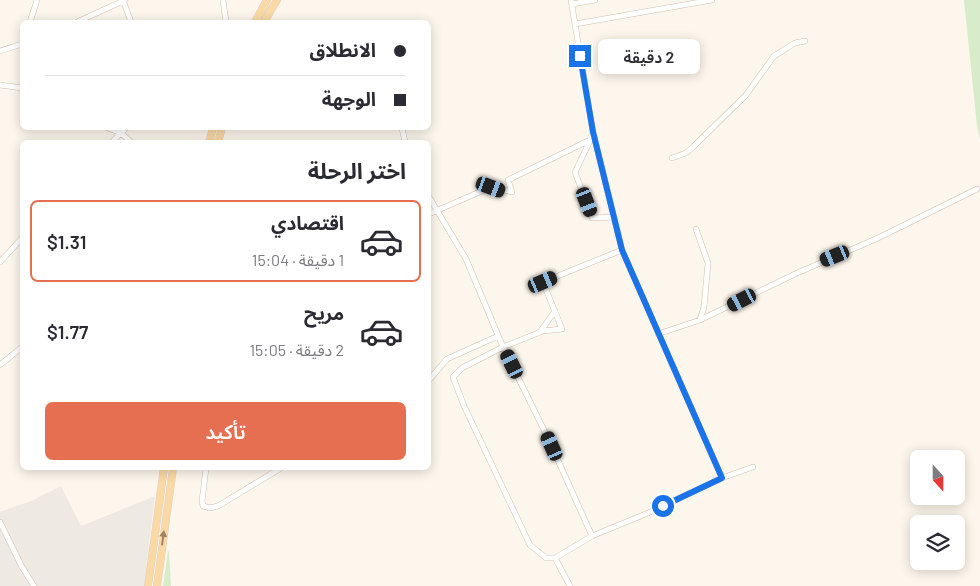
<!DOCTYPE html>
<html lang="ar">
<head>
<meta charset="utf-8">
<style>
  body { margin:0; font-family:Barlow,"Noto Sans Arabic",sans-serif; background:#f2f2f3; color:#2b2b33; direction:rtl; height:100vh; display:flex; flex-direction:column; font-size:19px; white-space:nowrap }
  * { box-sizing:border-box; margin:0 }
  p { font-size:16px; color:#7c7c81 }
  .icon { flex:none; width:28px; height:28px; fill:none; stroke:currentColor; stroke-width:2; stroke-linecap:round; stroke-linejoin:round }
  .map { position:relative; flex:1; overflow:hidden; direction:ltr }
  .sheet { position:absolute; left:20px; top:140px; width:411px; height:330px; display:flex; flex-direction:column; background:#fff; border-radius:8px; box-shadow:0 2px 12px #0003; direction:rtl }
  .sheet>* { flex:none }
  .top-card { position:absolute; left:20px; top:20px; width:411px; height:110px; border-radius:8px; box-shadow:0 2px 12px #0003; direction:rtl; display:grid; align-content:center; height:110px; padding:0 25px; background:#fff }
  .needle { width:32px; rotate:159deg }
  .controls { position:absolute; left:910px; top:450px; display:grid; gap:10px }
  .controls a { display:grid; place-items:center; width:55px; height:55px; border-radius:8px; background:#fff; box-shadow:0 2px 12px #0003; font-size:25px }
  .end { position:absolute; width:22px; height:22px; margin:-11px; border:6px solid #1a73e8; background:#fff; box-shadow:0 0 0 2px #fff }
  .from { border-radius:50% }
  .bubble { position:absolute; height:35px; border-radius:8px; background:#fff; box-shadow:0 2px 12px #0003; font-size:16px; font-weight:600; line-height:35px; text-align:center; direction:rtl }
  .car { position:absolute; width:15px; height:30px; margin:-15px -8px; border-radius:6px; box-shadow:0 0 4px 1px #0007; background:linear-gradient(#222 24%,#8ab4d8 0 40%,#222 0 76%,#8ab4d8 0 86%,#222 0) }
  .top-card b { display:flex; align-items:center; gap:18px; height:48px; font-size:19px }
  .top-card b+b { border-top:1px solid #e1e1e2 }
  .top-card i { width:12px; height:12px; background:#2b2b33 }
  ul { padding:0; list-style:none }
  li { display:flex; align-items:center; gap:15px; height:82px; margin:0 10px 8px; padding:0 15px; border:2px solid transparent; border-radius:8px }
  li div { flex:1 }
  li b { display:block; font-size:19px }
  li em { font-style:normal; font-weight:600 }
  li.selected { border-color:#e76f51 }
  li>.icon { width:45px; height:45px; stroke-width:1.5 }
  h2 { padding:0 25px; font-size:22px; line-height:60px }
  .cta { display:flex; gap:10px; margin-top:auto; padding:10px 25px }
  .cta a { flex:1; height:58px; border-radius:8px; background:#e76f51; color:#fff; font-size:20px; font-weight:600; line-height:58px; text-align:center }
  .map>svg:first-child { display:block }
  .industrial { fill:#efe9e4 }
  .green { fill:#d8ecc9 }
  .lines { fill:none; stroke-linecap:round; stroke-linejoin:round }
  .minor-casing { stroke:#d1beb0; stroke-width:6 }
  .major-casing { stroke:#dad1cd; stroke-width:8 }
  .minor { stroke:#fff; stroke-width:5 }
  .major { stroke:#fbd9a5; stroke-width:7 }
  .oneway { fill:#a18267 }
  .route { stroke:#1a73e8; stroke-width:6 }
</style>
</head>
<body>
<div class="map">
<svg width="980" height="586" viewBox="0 0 980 586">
  <rect width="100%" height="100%" fill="#fdf6ec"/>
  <path class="industrial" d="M61,486l20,40 74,-30 -11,90h-144v-74l31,-11z"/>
  <path class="green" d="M964,0h16v139l-3,-13z
    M168,551l1,1 2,34h-8z"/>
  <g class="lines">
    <g class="minor-casing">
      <path id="minor" d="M123,0l8,22
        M223,0l3,22
        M571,0l22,132 29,118 100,228
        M572,4l23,-4
        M30,22l7,-22
        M77,22l48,-22
        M575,24l137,-24
        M0,51l22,-7
        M0,85l22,3
        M108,128l13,5 10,9
        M402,128l3,14
        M590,141l-15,31 17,46 22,-1
        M112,142l14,-14
        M672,158l14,-5 8,-7 52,-51 28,-39 21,-13 10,-2
        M429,197l37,62 37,88 40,-16 19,-2 -19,-47 79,-32
        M429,214l62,-27 21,5 -4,-12 82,-40 3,-8
        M696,229l12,34 -4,44 -4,13
        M0,262l22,-24
        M540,332l15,-21
        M658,334l42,-14 95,-46 83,-36 99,-49
        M0,365l22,-18
        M429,380l18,-21 51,-23
        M206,468l-4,33 1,5 7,2 8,-2 63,-38
        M0,522l22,45 12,19
        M592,536l-45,-100 -44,-89 -41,21 -9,9 11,29 66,139 16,13h9l37,-22 56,-23 74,-35 31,-11
        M555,558l15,28"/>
    </g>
    <g class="major-casing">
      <path id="major" d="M255,22l12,-22
        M264,22l13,-22
        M209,142l4,-14
        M218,142l4,-14
        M148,586l16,-118
        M157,586l16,-118"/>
    </g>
    <use href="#minor" class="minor"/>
    <use href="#major" class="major"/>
  </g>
  <defs><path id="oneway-solid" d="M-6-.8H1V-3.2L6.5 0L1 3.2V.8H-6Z" transform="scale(1.25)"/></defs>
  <use class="oneway" href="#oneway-solid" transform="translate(163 538) rotate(-82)"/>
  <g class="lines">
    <path class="route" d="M580,56l13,76 29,118 100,228 -59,28"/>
  </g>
</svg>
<div class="controls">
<a><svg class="needle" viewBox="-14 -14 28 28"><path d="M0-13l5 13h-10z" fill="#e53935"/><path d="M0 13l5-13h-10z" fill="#7c7c81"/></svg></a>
<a><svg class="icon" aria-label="layers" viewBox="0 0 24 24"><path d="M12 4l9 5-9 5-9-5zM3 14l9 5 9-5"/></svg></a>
</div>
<i class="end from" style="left:663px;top:506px"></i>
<i class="end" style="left:580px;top:56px"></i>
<div class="bubble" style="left:598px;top:39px;width:102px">2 دقيقة</div>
<i class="car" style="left:491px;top:187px;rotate:110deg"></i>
<i class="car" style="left:587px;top:202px;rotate:159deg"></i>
<i class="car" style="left:835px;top:256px;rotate:248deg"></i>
<i class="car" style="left:543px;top:282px;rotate:67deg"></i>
<i class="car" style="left:742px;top:300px;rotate:243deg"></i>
<i class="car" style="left:512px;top:364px;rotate:334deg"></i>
<i class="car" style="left:552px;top:446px;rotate:336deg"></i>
<div class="top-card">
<b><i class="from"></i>الانطلاق</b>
<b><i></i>الوجهة</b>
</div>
<section class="sheet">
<h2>اختر الرحلة</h2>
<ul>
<li class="selected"><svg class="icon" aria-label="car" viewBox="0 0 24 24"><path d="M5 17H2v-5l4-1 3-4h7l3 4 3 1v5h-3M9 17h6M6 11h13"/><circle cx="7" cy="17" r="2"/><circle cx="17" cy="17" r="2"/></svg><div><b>اقتصادي</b><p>1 دقيقة · 15:04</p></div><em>$1.31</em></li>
<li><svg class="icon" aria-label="car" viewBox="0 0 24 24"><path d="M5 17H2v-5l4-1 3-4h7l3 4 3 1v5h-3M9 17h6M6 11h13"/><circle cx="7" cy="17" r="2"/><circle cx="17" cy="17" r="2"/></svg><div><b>مريح</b><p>2 دقيقة · 15:05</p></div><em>$1.77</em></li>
</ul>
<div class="cta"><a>تأكيد</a></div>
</section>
</div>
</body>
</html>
